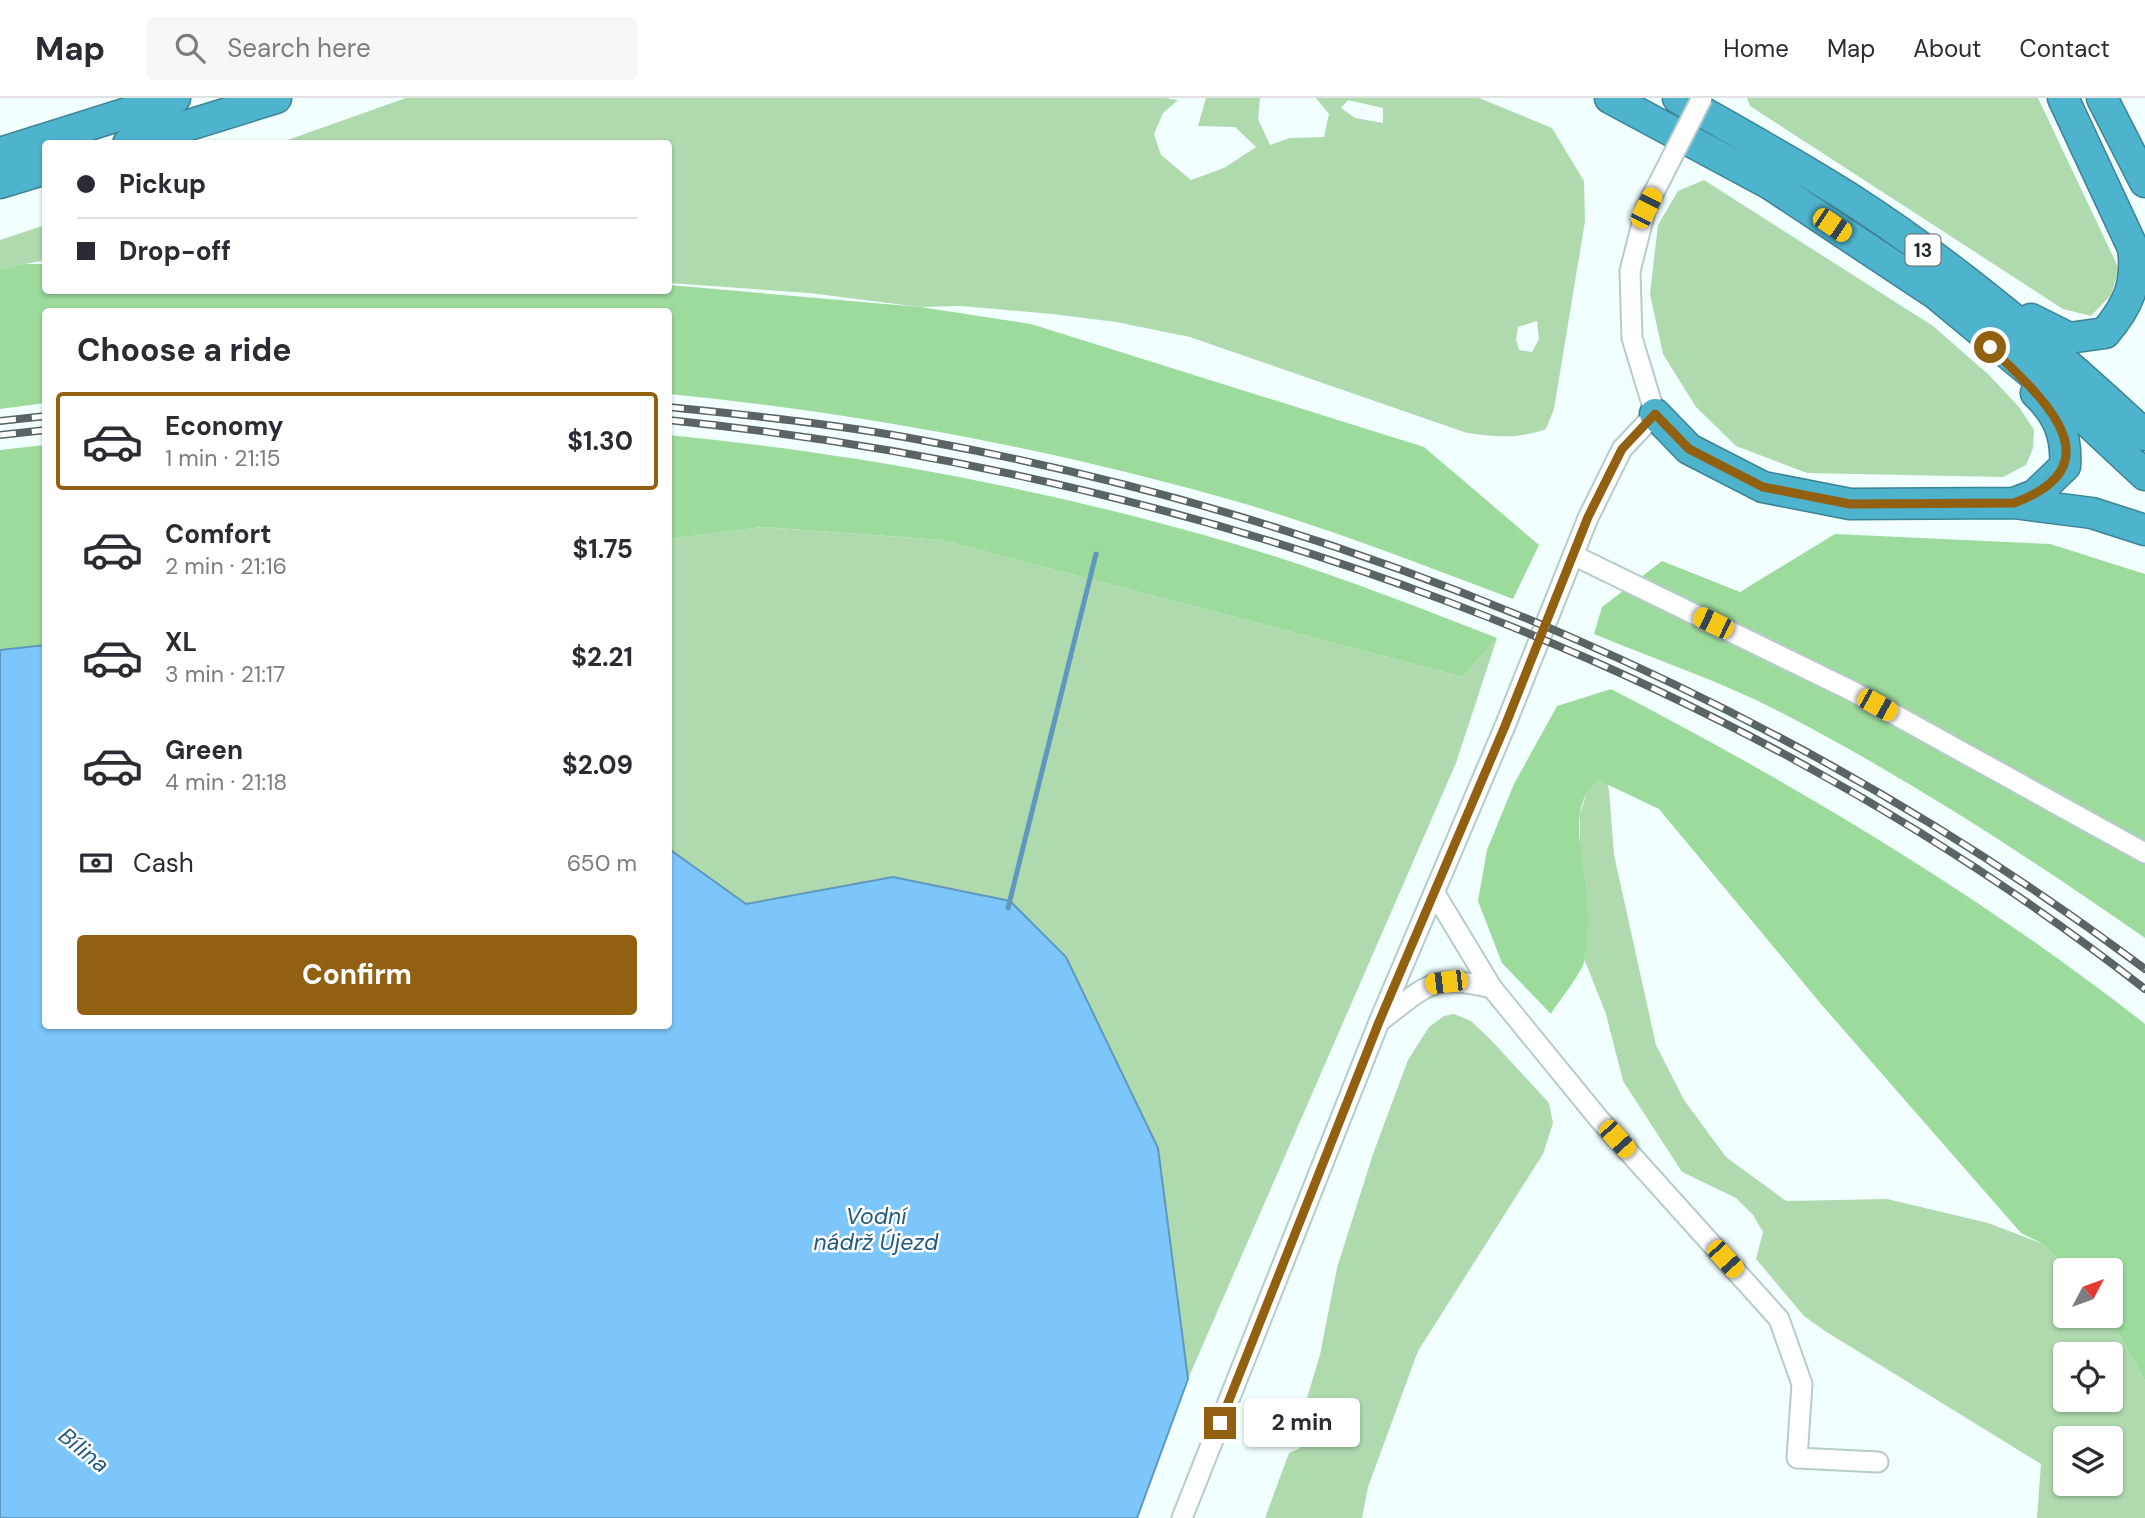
<!DOCTYPE html>
<html lang="en">
<head>
<meta charset="utf-8">
<style>
  body { margin:0; font-family:"DM Sans",sans-serif; background:#f7f7f7; color:#2b2b33; height:100vh; display:flex; flex-direction:column; font-size:26px; white-space:nowrap }
  * { box-sizing:border-box; margin:0 }
  p { font-size:23px; color:#7c7c81 }
  .icon { flex:none; width:38px; height:38px; fill:none; stroke:currentColor; stroke-width:2; stroke-linecap:round; stroke-linejoin:round }
  .map { position:relative; flex:1; overflow:hidden }
  .panel { position:absolute; left:42px; top:210px; width:630px; height:721px; display:flex; flex-direction:column; background:#fff; border-radius:7px; box-shadow:0 2px 5px #0004 }
  .panel>* { flex:none }
  .hud { position:absolute; left:42px; top:42px; width:630px; height:154px; border-radius:7px; box-shadow:0 2px 5px #0004; display:grid; align-content:center; height:154px; padding:0 35px; background:#fff }
  .needle { width:46px; rotate:49deg }
  .tools { position:absolute; left:2053px; top:1160px; display:grid; gap:14px }
  .tools a { display:grid; place-items:center; width:70px; height:70px; border-radius:7px; background:#fff; box-shadow:0 2px 5px #0004; font-size:35px }
  .end { position:absolute; width:32px; height:32px; margin:-16px; border:9px solid #926011; background:#fff; box-shadow:0 0 0 4px #fff }
  .from { border-radius:50% }
  .bubble { position:absolute; height:49px; border-radius:7px; background:#fff; box-shadow:0 2px 5px #0004; font-size:23px; font-weight:700; line-height:49px; text-align:center }
  .car { position:absolute; width:21px; height:42px; margin:-21px -10px; border-radius:9px; box-shadow:0 0 5px 2px #0007; background:linear-gradient(#f5c518 24%,#345 0 40%,#f5c518 0 76%,#345 0 86%,#f5c518 0) }
  .hud b { display:flex; align-items:center; gap:24px; height:66px; font-size:26px }
  .hud b+b { border-top:2px solid #e1e1e2 }
  .hud i { width:18px; height:18px; background:#2b2b33 }
  ul { padding:0; list-style:none }
  li { display:flex; align-items:center; gap:21px; height:98px; margin:0 14px 10px; padding:0 21px; border:4px solid transparent; border-radius:7px }
  li div { flex:1 }
  li b { display:block; font-size:26px }
  li em { font-style:normal; font-weight:700 }
  li.selected { border-color:#926011 }
  li>.icon { width:63px; height:63px; stroke-width:1.5 }
  h2 { padding:0 35px; font-size:32px; line-height:84px }
  .pay { display:flex; align-items:center; gap:18px; height:77px; padding:0 35px; font-size:26px }
  .pay p { margin-inline-start:auto }
  .button { display:flex; gap:14px; margin-top:auto; padding:14px 35px }
  .button a { flex:1; height:80px; border-radius:7px; background:#926011; color:#fff; font-size:28px; font-weight:700; line-height:80px; text-align:center }
  header { display:flex; align-items:center; gap:42px; box-sizing:border-box; height:98px; padding:0 35px; background:#fff; border-bottom:2px solid #e1e1e2 }
  header strong { font-size:33px }
  nav { display:flex; gap:38px; margin-inline-start:auto; font-size:24px }
  .search { width:490px; height:63px; background:#f7f7f7; display:flex; align-items:center; gap:18px; box-sizing:border-box; padding:0 24px; border-radius:7px; color:#7c7c81; font-size:26px }
  .map>svg:first-child { display:block }
  .green { fill:#afdaae; fill-rule:evenodd }
  .forest { fill:#9ddb9d }
  .water { fill:#7cc6fc; stroke:#6097bd; stroke-width:2 }
  .lines { fill:none; stroke-linecap:round; stroke-linejoin:round }
  .stream { stroke:#6097bd; stroke-width:5 }
  .minor-casing { stroke:#b5cccb; stroke-width:23 }
  .highway-casing { stroke:#3e8394; stroke-width:33 }
  .minor { stroke:#fff; stroke-width:19 }
  .highway { stroke:#4eb3cd; stroke-width:30 }
  .rail-casing { stroke:#5a6464; stroke-width:8 }
  .rail { stroke:#fff; stroke-width:5; stroke-dasharray:16; stroke-linecap:butt }
  .minor-bridge-casing { stroke:#b5cccb; stroke-width:23; stroke-linecap:butt }
  .minor-bridge { stroke:#fff; stroke-width:19 }
  .route { stroke:#926011; stroke-width:9 }
  .labels { text-anchor:middle; dominant-baseline:central; stroke-width:5; stroke-linejoin:round; paint-order:stroke }
  .shield { fill:#fff; stroke:#636969; stroke-width:2 }
  .shield-label { font-size:19px; font-weight:bold; fill:#202929 }
  .water-label { font-size:23px; font-style:italic; fill:#245a7e; stroke:#fff }
</style>
</head>
<body>
<header>
<strong>Map</strong>
<div class="search"><svg class="icon" aria-label="search" viewBox="0 0 24 24"><circle cx="10" cy="10" r="6"/><path d="M15 15l6 6"/></svg>Search here</div>
<nav><a>Home</a><a>Map</a><a>About</a><a>Contact</a></nav>
</header>
<div class="map">
<svg width="2145" height="1420" viewBox="0 0 2145 1420">
  <rect width="100%" height="100%" fill="#f1fffe"/>
  <path class="green" d="M406,0h759l13,2 -15,13 -9,21 7,21 30,25 33,-12 32,-21 -21,-20 -37,-1 8,-28h54l-2,21 12,26 20,-7 34,-1 5,-23 -13,-16h163l73,30 32,53 1,40 -31,188 -8,20c-28,10 -50,8 -79,4l-277,-96 -74,-15 -64,-8 -91,-8 -41,1 -111,-14 -140,-10 -1,-139 -389,-1zM1348,2l35,8v15l-28,-5 -14,-10zM1537,223l2,18 -7,13 -13,-2 -3,-11 2,-12z
    M1747,0h291l81,171 -8,26 -20,21 -28,-7 -313,-203z
    M1704,82l229,146 56,49 30,32 15,23 -1,18 -7,17 -23,12 -196,-4 -71,-27 -40,-39 -33,-53 -13,-60 8,-69 20,-34z
    M45,127v35l-45,9v-29z
    M763,429l178,13 522,137 34,-39 -41,125 -268,616 -30,-231 -265,-271 -147,27 -77,-55v-310z
    M1598,681l9,4 2,7 5,65 42,190 28,55 42,57 60,44 101,-2 101,24 55,21 26,26h-4v46h44l36,65v137h-108l4,-54 -216,-133 -21,-15 -48,-57 7,-27 -10,-17 -17,-17 -54,-26 -59,-91 -17,-67 -21,-53 2,-62 -7,-49v-36l8,-26zM2065,1256h45v46h-45zM2065,1340h45v46h-45z
    M1454,916l17,7 20,19 58,63 4,20 -10,31 -125,197 -50,136 -6,31h-97l24,-65 11,-5 -3,-17 23,-76 17,-87 36,-114 35,-94 21,-33 15,-11z"/>
  <path class="forest" d="M24,166h21l1,26h622l1,-5 251,22 111,17 393,123 115,98 -26,54c-87,-33 -175,-67 -264,-94 -190,-55 -384,-92 -580,-111l-1,-82h-622l-1,91 -45,6v-140z
    M668,337c194,19 384,55 570,110 88,26 174,60 259,93l-34,39 -522,-137 -178,-13 -94,12z
    M45,347v200l-45,5v-200z
    M1835,436l215,10 95,30v364c-118,-82 -237,-160 -365,-226 -59,-31 -124,-52 -186,-78l8,-27 60,-46 78,31z
    M1611,591c187,97 368,205 534,335v357l-36,-65 1,-46h-41l-26,-26 -22,-11 -200,-229 -162,-195 -61,-29c-33,26 -13,82 -11,119 1,18 1,41 -2,59 -2,15 -26,42 -34,56l-49,-51 -24,-62 9,-51 27,-66 43,-78z"/>
  <path class="water" d="M45,547l1,381h622l1,-177 77,55 147,-27 117,24 56,56 92,191 30,231 -51,139h-1137v-868z"/>
  <g class="lines">
    <path class="stream" d="M1008,810l88,-354"/>
    <g class="minor-casing">
      <path id="minor" d="M1573,457l279,136 293,162
        M1492,890l107,131 180,200 23,65 -5,74 81,4
        M1380,923c47,-35 51,-48 112,-33l-58,-96
        M1182,1420l197,-496 126,-296 83,-208 34,-69 33,-35 -23,-76 -2,-67 16,-63"/>
    </g>
    <g class="highway-casing">
      <path id="highway" d="M1610,0l160,86 166,110 134,111 75,70
        M1678,0c57,33 116,65 171,100 106,68 204,151 296,237
        M2102,0l43,84
        M128,46l148,-46
        M0,55l175,-55
        M0,85l46,-14
        M2031,221l38,19 36,-5c23,-27 33,-49 28,-85l-70,-150
        M1655,316l34,35 74,38 87,17 164,-1 78,10 53,17
        M2014,405l21,-8 30,-29c2,-31 -7,-52 -29,-73"/>
    </g>
    <use href="#minor" class="minor"/>
    <use href="#highway" class="highway"/>
    <g class="rail-casing">
      <path id="rail" d="M668,309c88,9 177,18 263,35 436,81 859,261 1214,527
        M668,322c531,55 1054,239 1477,569
        M0,323l46,-5
        M0,337l46,-5"/>
    </g>
    <use href="#rail" class="rail"/>
    <g class="minor-bridge-casing">
      <path id="minor-bridge" d="M1646,110l56,-110"/>
    </g>
    <use href="#minor-bridge" class="minor-bridge"/>
  </g>
  <g class="lines">
    <path class="route" d="M1220,1325l159,-401 126,-296 83,-209 34,-68 33,-35 34,35 74,38 87,17 164,-1c107,-40 24,-109 -24,-156"/>
  </g>
  <g class="labels">
    <rect class="shield" x="1905.5" y="136.5" width="35" height="31" rx="5"/>
    <g class="shield-label">
      <text x="1923" y="152">13</text>
    </g>
    <g class="water-label">
      <text x="876" y="1118">Vodní<tspan x="876" dy="26">nádrž Újezd</tspan></text>
      <text transform="translate(84 1352) rotate(39)">Bílina</text>
    </g>
  </g>
</svg>
<div class="tools">
<a><svg class="needle" viewBox="-14 -14 28 28"><path d="M0-13l5 13h-10z" fill="#e53935"/><path d="M0 13l5-13h-10z" fill="#7c7c81"/></svg></a>
<a><svg class="icon" aria-label="locate" viewBox="0 0 24 24"><circle cx="12" cy="12" r="6"/><path d="M12 2v4M12 18v4M2 12h4M18 12h4"/></svg></a>
<a><svg class="icon" aria-label="layers" viewBox="0 0 24 24"><path d="M12 4l9 5-9 5-9-5zM3 14l9 5 9-5"/></svg></a>
</div>
<i class="end from" style="left:1990px;top:249px"></i>
<i class="end" style="left:1220px;top:1325px"></i>
<div class="bubble" style="left:1244px;top:1300px;width:116px">2 min</div>
<i class="car" style="left:1646px;top:110px;rotate:27deg"></i>
<i class="car" style="left:1832px;top:127px;rotate:124deg"></i>
<i class="car" style="left:1713px;top:525px;rotate:296deg"></i>
<i class="car" style="left:1877px;top:607px;rotate:119deg"></i>
<i class="car" style="left:1446px;top:884px;rotate:263deg"></i>
<i class="car" style="left:1617px;top:1041px;rotate:138deg"></i>
<i class="car" style="left:1725px;top:1161px;rotate:138deg"></i>
<div class="hud">
<b><i class="from"></i>Pickup</b>
<b><i></i>Drop-off</b>
</div>
<section class="panel">
<h2>Choose a ride</h2>
<ul>
<li class="selected"><svg class="icon" aria-label="car" viewBox="0 0 24 24"><path d="M5 17H2v-5l4-1 3-4h7l3 4 3 1v5h-3M9 17h6M6 11h13"/><circle cx="7" cy="17" r="2"/><circle cx="17" cy="17" r="2"/></svg><div><b>Economy</b><p>1 min · 21:15</p></div><em>$1.30</em></li>
<li><svg class="icon" aria-label="car" viewBox="0 0 24 24"><path d="M5 17H2v-5l4-1 3-4h7l3 4 3 1v5h-3M9 17h6M6 11h13"/><circle cx="7" cy="17" r="2"/><circle cx="17" cy="17" r="2"/></svg><div><b>Comfort</b><p>2 min · 21:16</p></div><em>$1.75</em></li>
<li><svg class="icon" aria-label="car" viewBox="0 0 24 24"><path d="M5 17H2v-5l4-1 3-4h7l3 4 3 1v5h-3M9 17h6M6 11h13"/><circle cx="7" cy="17" r="2"/><circle cx="17" cy="17" r="2"/></svg><div><b>XL</b><p>3 min · 21:17</p></div><em>$2.21</em></li>
<li><svg class="icon" aria-label="car" viewBox="0 0 24 24"><path d="M5 17H2v-5l4-1 3-4h7l3 4 3 1v5h-3M9 17h6M6 11h13"/><circle cx="7" cy="17" r="2"/><circle cx="17" cy="17" r="2"/></svg><div><b>Green</b><p>4 min · 21:18</p></div><em>$2.09</em></li>
</ul>
<div class="pay"><svg class="icon" aria-label="cash" viewBox="0 0 24 24"><path d="M3 7h18v10H3z"/><circle cx="12" cy="12" r="2"/></svg>Cash<p>650 m</p></div>
<div class="button"><a>Confirm</a></div>
</section>
</div>
</body>
</html>
